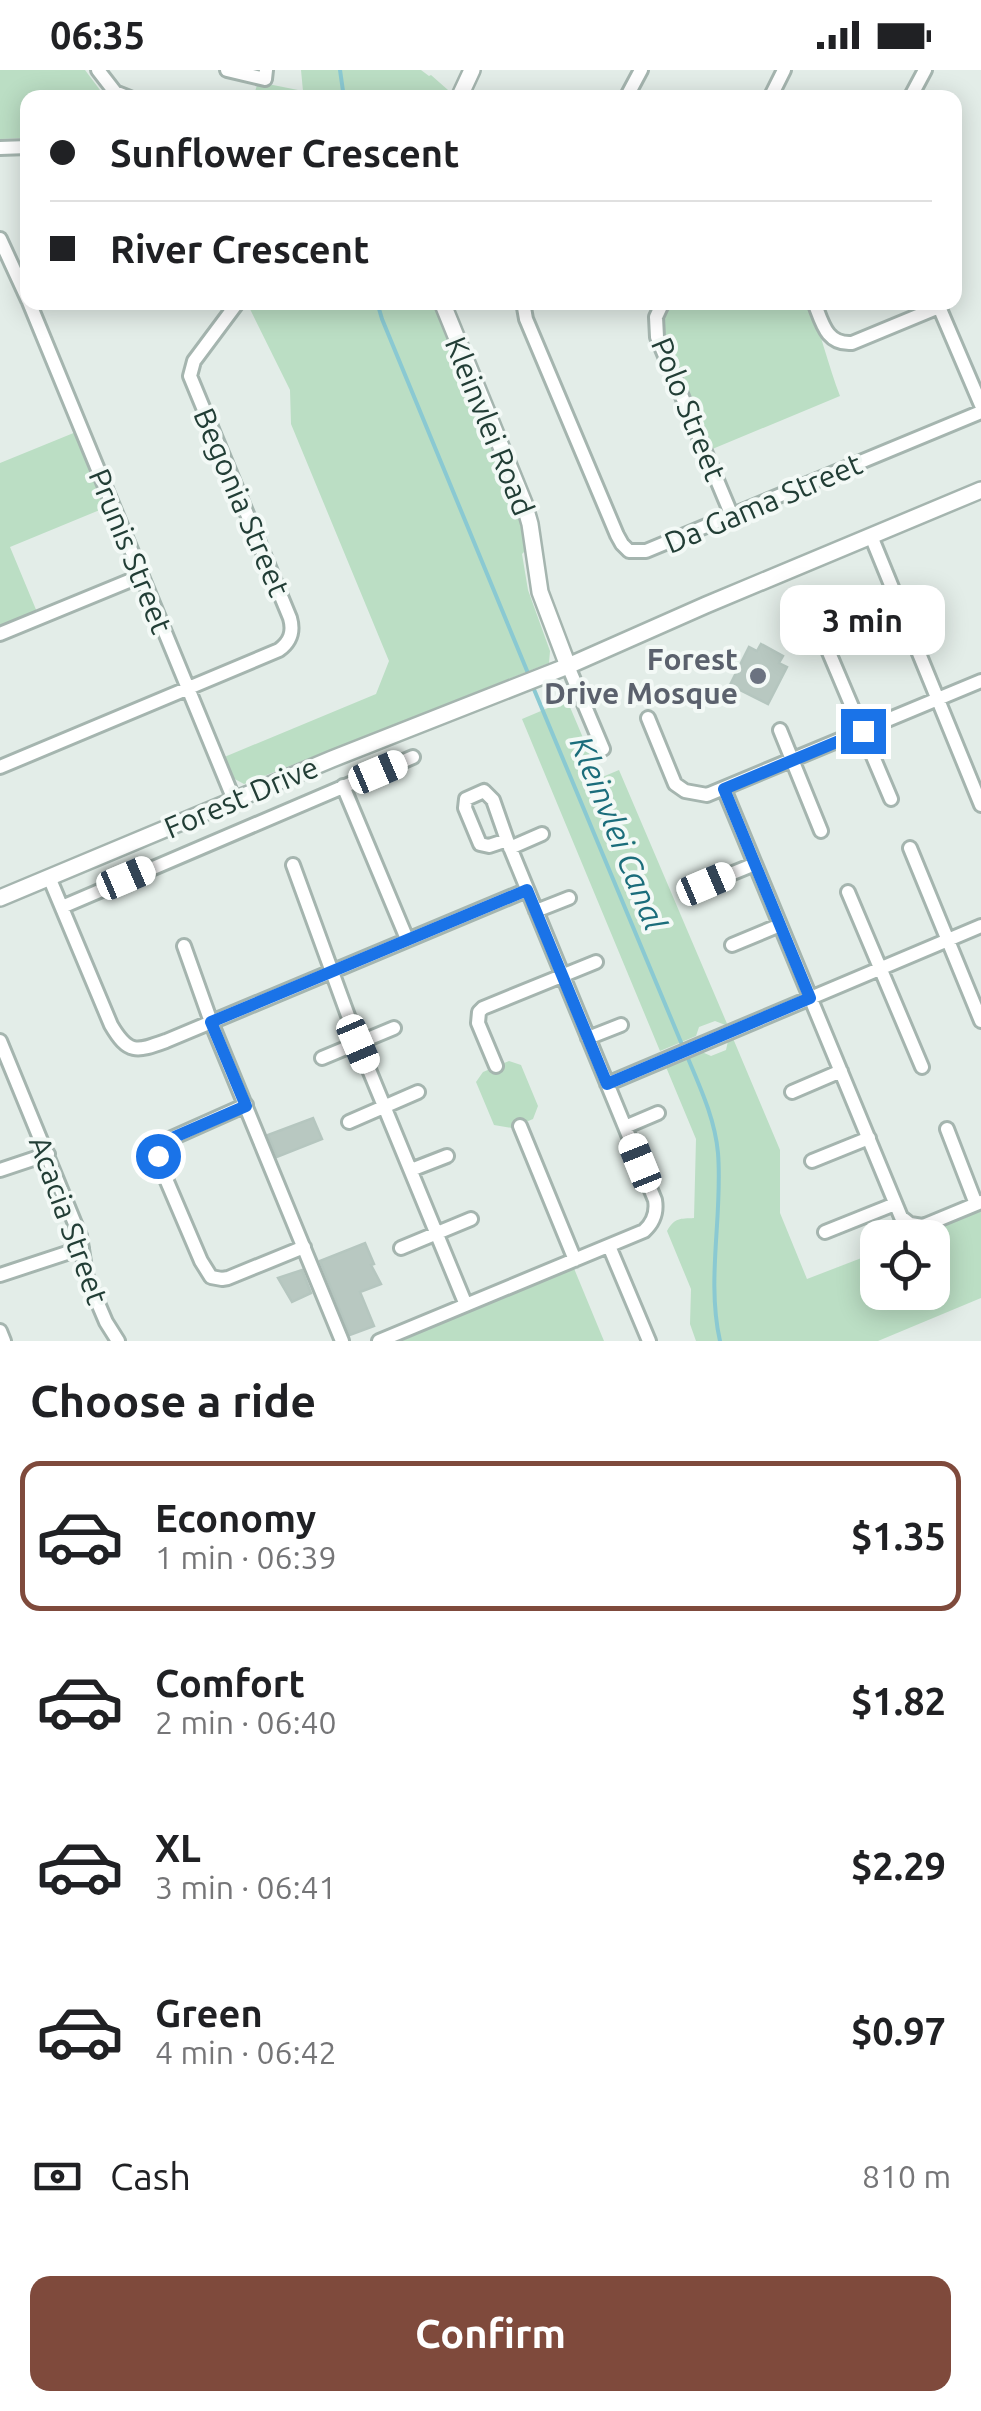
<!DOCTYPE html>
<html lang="en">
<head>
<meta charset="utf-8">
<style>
  body { margin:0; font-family:Ubuntu,sans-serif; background:#f2f2f2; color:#202124; height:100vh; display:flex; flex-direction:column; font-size:38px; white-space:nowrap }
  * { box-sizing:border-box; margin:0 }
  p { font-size:32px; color:#757577 }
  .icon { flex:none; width:55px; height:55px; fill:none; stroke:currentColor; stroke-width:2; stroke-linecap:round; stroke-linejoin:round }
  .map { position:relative; height:1271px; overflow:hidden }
  .drawer { display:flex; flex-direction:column; background:#fff; flex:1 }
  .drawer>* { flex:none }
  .guide { position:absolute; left:20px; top:20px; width:942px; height:220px; border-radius:20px; box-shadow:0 5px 25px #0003; display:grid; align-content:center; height:220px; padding:0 30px; background:#fff }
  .tools { position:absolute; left:860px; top:1150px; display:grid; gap:20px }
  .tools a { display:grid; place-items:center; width:90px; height:90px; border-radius:20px; background:#fff; box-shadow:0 5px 25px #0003; font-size:50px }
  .end { position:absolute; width:45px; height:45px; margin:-22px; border:12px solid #1a73e8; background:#fff; box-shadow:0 0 0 5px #fff }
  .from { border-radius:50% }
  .bubble { position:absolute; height:70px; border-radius:20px; background:#fff; box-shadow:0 5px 25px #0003; font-size:32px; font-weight:700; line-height:70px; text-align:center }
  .car { position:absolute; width:30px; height:60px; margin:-30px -15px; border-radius:12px; box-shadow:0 0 8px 2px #0007; background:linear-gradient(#fff 24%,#345 0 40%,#fff 0 76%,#345 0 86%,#fff 0) }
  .guide b { display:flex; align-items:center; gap:35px; height:95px; font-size:38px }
  .guide b+b { border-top:2px solid #e0e0e0 }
  .guide i { width:25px; height:25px; background:#202124 }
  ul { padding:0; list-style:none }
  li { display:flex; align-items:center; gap:30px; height:150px; margin:0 20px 15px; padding:0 10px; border:5px solid transparent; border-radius:20px }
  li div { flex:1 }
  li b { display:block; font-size:38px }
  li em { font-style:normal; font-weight:700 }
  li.on { border-color:#7f4a3c }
  li>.icon { width:90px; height:90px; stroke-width:1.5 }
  h2 { padding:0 30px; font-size:45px; line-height:120px }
  .pay { display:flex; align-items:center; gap:25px; height:110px; padding:0 30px; font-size:38px }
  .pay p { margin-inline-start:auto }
  .primary-button { display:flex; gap:20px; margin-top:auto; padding:20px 30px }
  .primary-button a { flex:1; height:115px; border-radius:20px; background:#7f4a3c; color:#fff; font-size:40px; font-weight:700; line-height:115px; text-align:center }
  .status { display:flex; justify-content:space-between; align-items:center; height:70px; padding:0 50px; background:#fff; direction:ltr }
  .status svg { height:28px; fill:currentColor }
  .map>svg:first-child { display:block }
  .green { fill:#bbdec4 }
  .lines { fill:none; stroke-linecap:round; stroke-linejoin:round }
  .stream { stroke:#8ac9d2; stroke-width:4 }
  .building { fill:#b8c8c1; stroke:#b5c6bf; stroke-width:2.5 }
  .minor-casing { stroke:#a5b5af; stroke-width:18 }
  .tertiary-casing { stroke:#a5b5af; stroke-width:20 }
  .minor { stroke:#fff; stroke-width:12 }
  .tertiary { stroke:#fff; stroke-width:15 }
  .route { stroke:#1a73e8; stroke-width:12 }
  .worship-dot { fill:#6b7280; stroke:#f3f9f6; stroke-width:4 }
  .labels { text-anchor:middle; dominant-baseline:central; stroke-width:8; stroke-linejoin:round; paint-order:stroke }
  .street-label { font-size:30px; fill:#223e36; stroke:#f3f9f6 }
  .worship-label { font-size:30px; font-weight:bold; fill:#5b616d; stroke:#f3f9f6; text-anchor:end }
  .water-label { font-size:32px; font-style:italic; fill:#1b6d7b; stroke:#f3f9f6 }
</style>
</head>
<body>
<div class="status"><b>06:35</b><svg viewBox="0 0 49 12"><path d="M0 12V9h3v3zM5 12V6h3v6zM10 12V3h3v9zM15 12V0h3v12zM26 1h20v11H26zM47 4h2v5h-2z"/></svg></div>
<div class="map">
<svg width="981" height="1271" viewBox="0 0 981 1271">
  <rect width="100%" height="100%" fill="#e3ede8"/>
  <path class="green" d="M0,0h85l15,20 1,6 -73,2 -1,40 -27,1z
    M301,0h120l8,6 2,-1 17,15 2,7 -197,1 5,-16 45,9z
    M247,233h188l84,206 7,35v6l-4,4 6,36 22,61 -1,12 -305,121 -13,-7 -9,-19 154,-64 13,-33 -98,-237 -1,-34z
    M668,233h141c12,30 19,62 31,93l-130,54 -49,-117v-16z
    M76,362l31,75 -97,40 27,65 -37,15v-164z
    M567,630l33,78 19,-8 109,256 -13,-5 -16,6 -3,9 -36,15 -138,-332z
    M732,966l48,114v63l27,66 70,-27 1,40h54v-54l-26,-1 11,-7 64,-24v92l-103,43h-182l-6,-17 1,-35 -24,-58c8,-14 13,-12 27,-13l2,-79 -30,-72 36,-15 9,4 15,-6 2,-9z
    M509,991l12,4 17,41 -5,13 -21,9 -18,-3 -18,-43 7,-10z
    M573,1196l31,75h-212z"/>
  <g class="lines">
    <path class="stream" d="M340,0l4,28
      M377,232l5,17 148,359
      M533,617l150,360
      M687,986c13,31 28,63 31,97 5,62 -12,126 2,188"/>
  </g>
  <path class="building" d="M761,574l22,12 -4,7 8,4 -19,37 -38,-19 19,-38 8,4z
    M313,1048l9,21 -45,18 -9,-22z
    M365,1173l9,21 -3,1 10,19 -21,8 14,34 -24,9 -30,-74z
    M302,1200l9,23 -19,9 -14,-24z"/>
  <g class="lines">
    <g class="minor-casing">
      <path id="minor" d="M98,0l17,22 15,6
        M227,0l38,9 1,-9
        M626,28l15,-28
        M770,28l14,-28
        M910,28l15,-28
        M0,78l28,-1
        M0,169l28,61
        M29,232l205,498
        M523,232l3,17 91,216 5,9 7,7h17l335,-139
        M663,232l-7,15 1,20 75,179
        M814,232c8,20 12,43 38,41l87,-36
        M937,232l44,103
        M871,466l110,269
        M0,564l141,-58
        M825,573l66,156
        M568,596l35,83
        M648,648l27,66 10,7 22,4 274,-114
        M780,660l41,101
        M0,697l279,-117c11,-8 15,-18 11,-32l-100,-242 4,-15 44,-59
        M343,716l64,153
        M724,719l177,428 9,7 13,2 58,-24
        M510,778l32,-14
        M910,778l71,173
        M293,795l65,178 108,262
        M49,807l62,148c17,29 25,27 55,16l361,-151
        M706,814l49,-20
        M848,822l74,175
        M62,837l351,-150
        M536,841l33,-13
        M732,875l48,-20
        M184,876l27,76 131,319
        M588,968l33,-13
        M0,971l80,195 6,39 20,47 12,19
        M322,988l72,-30
        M496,996l-18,-43 1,-11 4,-4 113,-46
        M607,1014l374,-158
        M792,1022l49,-21
        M246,1035l-83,37 -5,9 2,14 41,96 10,16 11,2 6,-1 76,-31
        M349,1052l69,-30
        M520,1056l55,134
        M625,1057l33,-14
        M947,1059l29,75
        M812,1091l57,-23
        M0,1100l48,-16
        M411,1100l36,-14
        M825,1162l70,-28
        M609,1176l40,95
        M401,1178l70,-29
        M0,1205l82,-27
        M0,1261l4,10
        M379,1271l265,-110c10,-9 13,-19 11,-31l-148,-360 -14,-40 -9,-9 -18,8 -1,9 15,36 9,2 18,-6"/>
    </g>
    <g class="tertiary-casing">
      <path id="tertiary" d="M459,28l13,-28
        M442,232l82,201 6,21 10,68 28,74
        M0,828l332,-139 236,-93 138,-61 275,-115"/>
    </g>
    <use href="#minor" class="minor"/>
    <use href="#tertiary" class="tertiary"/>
  </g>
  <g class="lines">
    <path class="route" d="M158,1086l1,-9 4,-5 83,-36 -35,-84 316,-132 80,194 203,-86 -86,-209 139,-58"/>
  </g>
  <circle class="worship-dot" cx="758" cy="606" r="10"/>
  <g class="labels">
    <g class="street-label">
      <text transform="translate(689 339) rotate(68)">Polo Street</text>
      <text transform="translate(490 356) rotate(68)">Kleinvlei Road</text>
      <text transform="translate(242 432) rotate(67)">Begonia Street</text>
      <text transform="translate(763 433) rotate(-23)">Da Gama Street</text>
      <text transform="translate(131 481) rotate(68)">Prunis Street</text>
      <text transform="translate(241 727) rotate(-23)">Forest Drive</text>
      <text transform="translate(69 1150) rotate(70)">Acacia Street</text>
    </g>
    <g class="worship-label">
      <text x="738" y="589">Forest<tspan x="738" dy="34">Drive Mosque</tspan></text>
    </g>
    <g class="water-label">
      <text transform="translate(619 763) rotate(68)">Kleinvlei Canal</text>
    </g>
  </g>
</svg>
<div class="tools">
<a><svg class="icon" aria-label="locate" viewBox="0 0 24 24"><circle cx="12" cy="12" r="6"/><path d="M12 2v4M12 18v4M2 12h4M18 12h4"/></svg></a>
</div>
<i class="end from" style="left:158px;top:1086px"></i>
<i class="end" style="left:863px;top:661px"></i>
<div class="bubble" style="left:780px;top:515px;width:165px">3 min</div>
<i class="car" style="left:378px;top:702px;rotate:67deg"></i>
<i class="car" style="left:126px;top:808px;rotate:67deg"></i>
<i class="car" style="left:706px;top:814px;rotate:67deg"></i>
<i class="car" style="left:358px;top:974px;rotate:157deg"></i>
<i class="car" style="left:640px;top:1093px;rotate:338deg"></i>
<div class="guide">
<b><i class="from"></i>Sunflower Crescent</b>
<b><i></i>River Crescent</b>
</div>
</div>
<section class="drawer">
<h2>Choose a ride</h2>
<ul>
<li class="on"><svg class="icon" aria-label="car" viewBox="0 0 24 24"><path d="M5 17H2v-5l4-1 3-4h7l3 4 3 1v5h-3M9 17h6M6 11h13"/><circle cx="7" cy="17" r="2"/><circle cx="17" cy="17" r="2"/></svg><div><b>Economy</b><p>1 min · 06:39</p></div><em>$1.35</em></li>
<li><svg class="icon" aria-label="car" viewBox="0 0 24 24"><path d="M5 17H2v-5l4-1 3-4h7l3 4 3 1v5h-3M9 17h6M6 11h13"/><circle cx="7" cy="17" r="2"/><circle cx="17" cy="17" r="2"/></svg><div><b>Comfort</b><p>2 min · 06:40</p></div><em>$1.82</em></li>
<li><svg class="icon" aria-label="car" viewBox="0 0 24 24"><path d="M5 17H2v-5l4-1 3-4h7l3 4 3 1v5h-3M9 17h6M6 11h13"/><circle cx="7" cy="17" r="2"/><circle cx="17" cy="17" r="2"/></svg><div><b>XL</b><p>3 min · 06:41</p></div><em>$2.29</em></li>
<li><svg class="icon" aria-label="car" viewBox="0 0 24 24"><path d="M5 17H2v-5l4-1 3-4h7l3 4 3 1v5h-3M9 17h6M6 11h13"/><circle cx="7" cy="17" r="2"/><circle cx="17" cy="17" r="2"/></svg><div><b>Green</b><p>4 min · 06:42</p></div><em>$0.97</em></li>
</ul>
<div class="pay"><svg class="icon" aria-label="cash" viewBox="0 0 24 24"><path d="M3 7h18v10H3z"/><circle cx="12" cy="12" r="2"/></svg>Cash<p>810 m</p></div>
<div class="primary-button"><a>Confirm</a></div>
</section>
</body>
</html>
